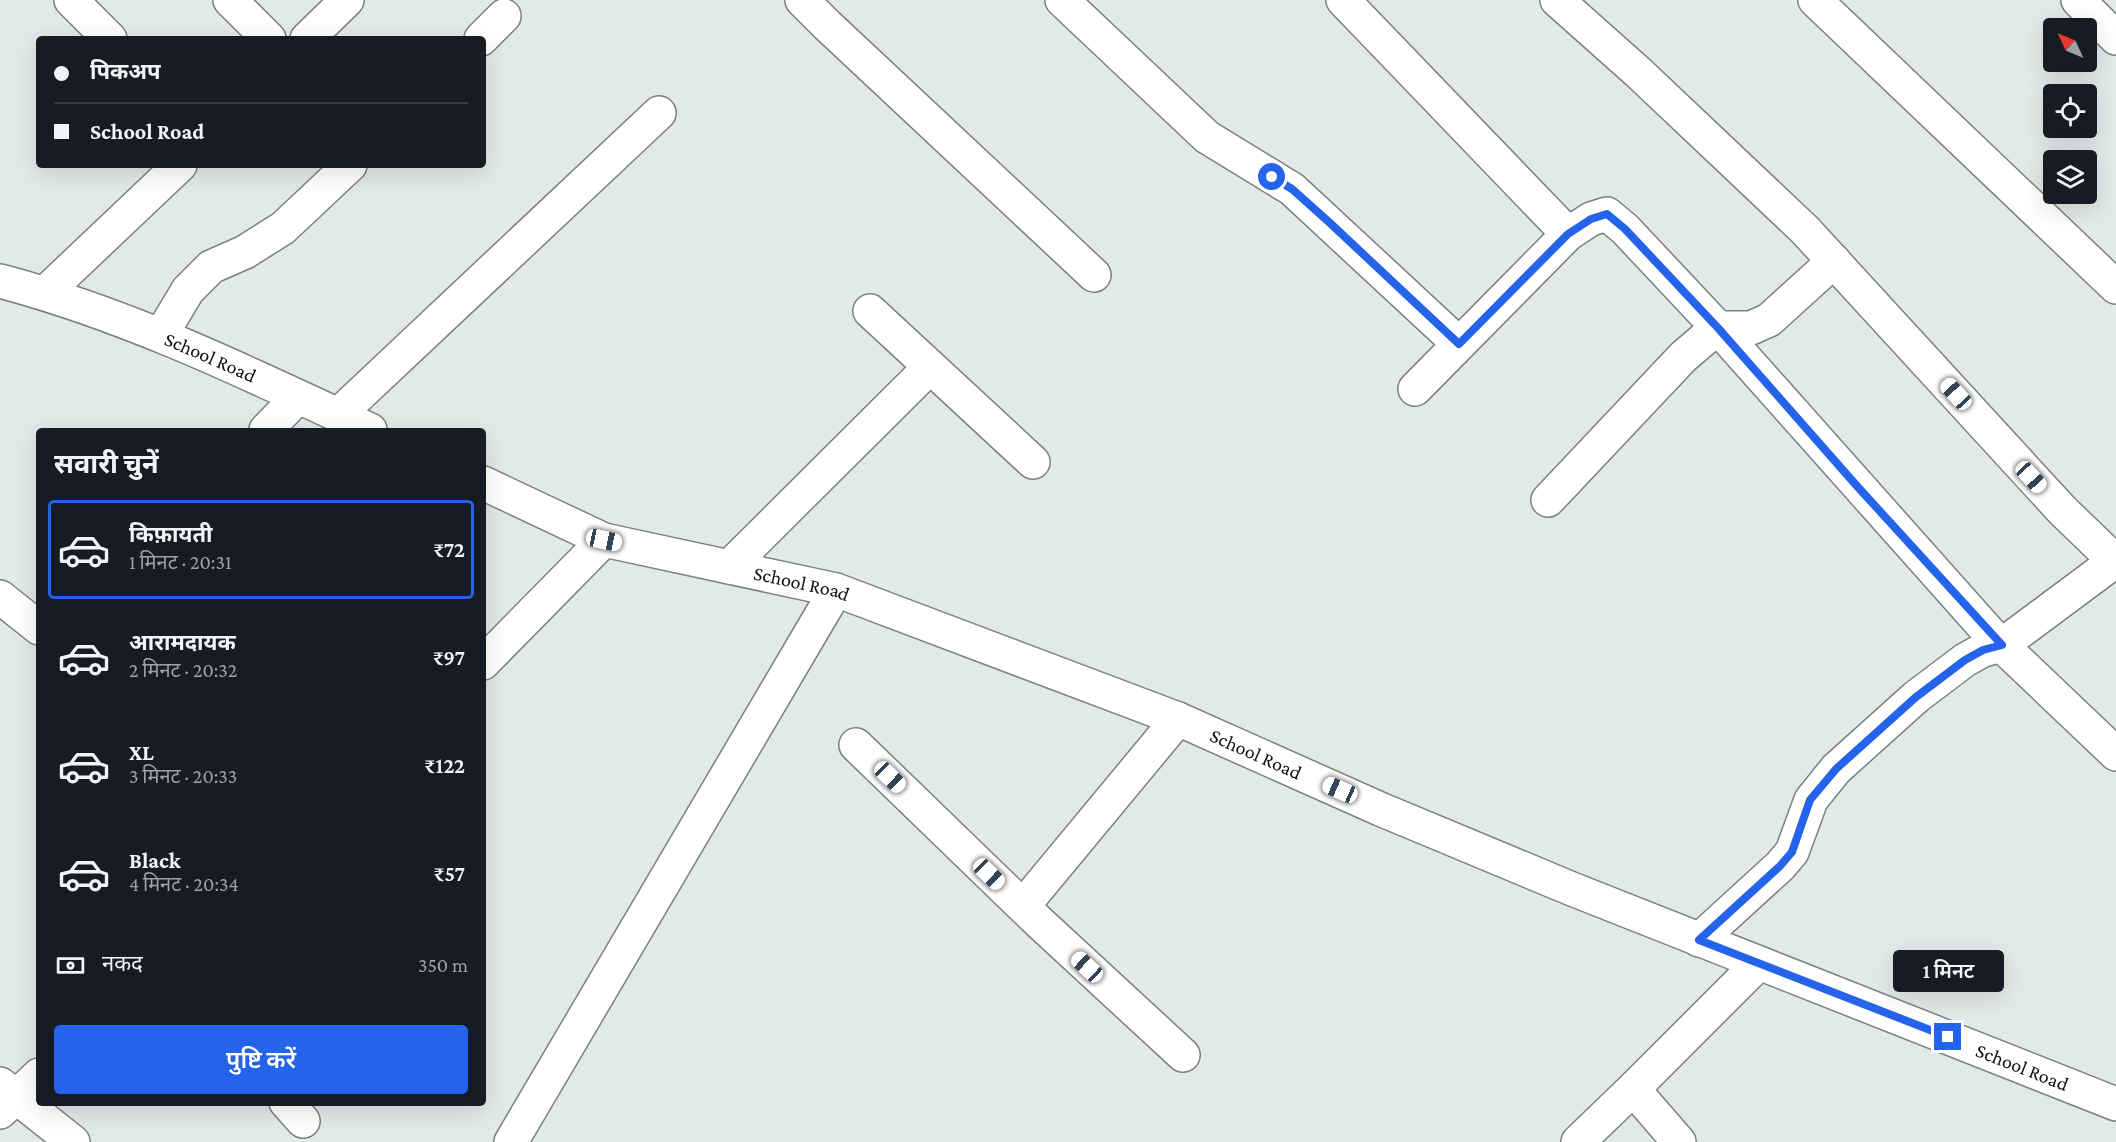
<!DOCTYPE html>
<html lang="hi">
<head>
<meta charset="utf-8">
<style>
  body { margin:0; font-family:"Crimson Pro","Noto Sans Devanagari",serif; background:#242831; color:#f1f3f6; height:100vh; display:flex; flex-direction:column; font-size:22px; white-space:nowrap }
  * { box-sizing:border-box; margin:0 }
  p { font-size:20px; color:#9ea1a6 }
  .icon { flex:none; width:33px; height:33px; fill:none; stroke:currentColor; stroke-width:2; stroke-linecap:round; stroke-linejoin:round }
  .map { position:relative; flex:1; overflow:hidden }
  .drawer { position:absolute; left:36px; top:428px; width:450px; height:678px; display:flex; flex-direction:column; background:#171b24; border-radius:6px; box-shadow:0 6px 24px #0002 }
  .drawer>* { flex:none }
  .top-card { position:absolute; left:36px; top:36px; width:450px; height:132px; border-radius:6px; box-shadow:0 6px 24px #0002; display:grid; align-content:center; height:132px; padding:0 18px; background:#171b24 }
  .needle { width:39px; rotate:314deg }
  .fabs { position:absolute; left:2043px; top:18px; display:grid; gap:12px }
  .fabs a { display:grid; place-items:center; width:54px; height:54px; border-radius:6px; background:#171b24; box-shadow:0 6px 24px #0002; font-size:30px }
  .end { position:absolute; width:27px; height:27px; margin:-14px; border:8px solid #2563eb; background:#fff; box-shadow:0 0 0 3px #fff }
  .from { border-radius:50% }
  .bubble { position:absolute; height:42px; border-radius:6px; background:#171b24; box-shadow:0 6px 24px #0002; font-size:20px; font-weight:600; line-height:42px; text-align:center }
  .car { position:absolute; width:18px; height:36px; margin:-18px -9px; border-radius:8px; box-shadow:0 0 4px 2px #0007; background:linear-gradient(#fff 24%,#345 0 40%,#fff 0 76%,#345 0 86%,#fff 0) }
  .top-card b { display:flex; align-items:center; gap:21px; height:57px; font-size:22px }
  .top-card b+b { border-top:2px solid #363941 }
  .top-card i { width:15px; height:15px; background:#f1f3f6 }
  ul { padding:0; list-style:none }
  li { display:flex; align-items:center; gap:18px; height:99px; margin:0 12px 9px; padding:0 6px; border:3px solid transparent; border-radius:6px }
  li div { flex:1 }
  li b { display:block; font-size:22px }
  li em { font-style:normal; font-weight:600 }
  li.current { border-color:#2563eb }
  li>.icon { width:54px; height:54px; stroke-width:1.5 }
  h2 { padding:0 18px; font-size:27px; line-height:72px }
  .pay { display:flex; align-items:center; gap:15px; height:66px; padding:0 18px; font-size:22px }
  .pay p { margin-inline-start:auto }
  .action { display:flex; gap:12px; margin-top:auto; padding:12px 18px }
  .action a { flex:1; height:69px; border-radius:6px; background:#2563eb; color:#fff; font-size:24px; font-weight:600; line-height:69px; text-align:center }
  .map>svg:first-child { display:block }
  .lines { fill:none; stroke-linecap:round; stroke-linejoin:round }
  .minor-casing { stroke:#7b8182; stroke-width:36 }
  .minor { stroke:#fff; stroke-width:33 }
  .route { stroke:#2563eb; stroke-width:8 }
  .labels { text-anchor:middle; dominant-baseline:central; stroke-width:6; stroke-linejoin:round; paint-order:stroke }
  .street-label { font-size:20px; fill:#111313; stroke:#e2e9e9 }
</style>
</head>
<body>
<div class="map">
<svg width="2116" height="1142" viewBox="0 0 2116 1142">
  <rect width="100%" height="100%" fill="#e2e9e9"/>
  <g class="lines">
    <g class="minor-casing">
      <g id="minor">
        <path d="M71,0l39,39"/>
        <path d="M230,0l39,39"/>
        <path d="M802,0l25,25 267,250"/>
        <path d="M1062,0l145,137 85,52 167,155"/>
        <path d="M1343,0l225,234"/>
        <path d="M1557,0l82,73 166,157 257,280 54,52"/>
        <path d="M1815,0l301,287"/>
        <path d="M2078,0l38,38"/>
        <path d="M307,39l40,-39"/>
        <path d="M481,39l23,-23"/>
        <path id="s1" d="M0,281c129,34 250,93 370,149"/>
        <path d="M45,293l135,-128"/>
        <path d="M870,311l163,151"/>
        <path d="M161,335l27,-45 23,-23 34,-15 38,-24 67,-63"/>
        <path d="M1415,389l153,-155 23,-15 16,-5 18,15 93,99 276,310 122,116"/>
        <path d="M338,415l321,-302"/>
        <path d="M266,430l32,-33"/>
        <path id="s2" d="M483,483l121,57 232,50 342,129 202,90 192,80 544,215"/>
        <path d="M1548,500l135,-143 28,-24 7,-5h33l18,-8 65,-59"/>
        <path d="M729,567l201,-200"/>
        <path d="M0,597l39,31"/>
        <path d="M483,663l121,-123"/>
        <path d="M856,745l183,177 144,133"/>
        <path d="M1023,906l155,-187"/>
        <path d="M1699,940l81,-74 12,-14 19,-52 25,-31 80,-72 49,-37 18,-10 19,-5 113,-84"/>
        <path d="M0,1084l73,58"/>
        <path d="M1633,1089l46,53"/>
        <path d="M286,1102l17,19"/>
        <path d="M0,1112l39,-37"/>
        <path d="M511,1142l325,-552"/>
        <path d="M1578,1142l55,-53 126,-126"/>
      </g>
    </g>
    <use href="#minor" class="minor"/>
  </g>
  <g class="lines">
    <path class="route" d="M1272,177l20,12 38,34 129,121 109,-110 23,-15 16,-5 18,15 93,99 138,157 146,160 -19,5 -18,10 -49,37 -80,72 -26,31 -18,52 -12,14 -81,74 249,97"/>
  </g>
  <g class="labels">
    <g class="street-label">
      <text stroke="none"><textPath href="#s1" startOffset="224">School Road</textPath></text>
      <text stroke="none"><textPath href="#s2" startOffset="336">School Road</textPath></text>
      <text stroke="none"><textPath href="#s2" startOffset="822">School Road</textPath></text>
      <text stroke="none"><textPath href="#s2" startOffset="1650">School Road</textPath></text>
    </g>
  </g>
</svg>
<div class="fabs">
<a><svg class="needle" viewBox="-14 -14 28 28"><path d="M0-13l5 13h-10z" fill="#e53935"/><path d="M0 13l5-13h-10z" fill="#9ea1a6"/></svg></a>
<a><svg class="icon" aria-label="locate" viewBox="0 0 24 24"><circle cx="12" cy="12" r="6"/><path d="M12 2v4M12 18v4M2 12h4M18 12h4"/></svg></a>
<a><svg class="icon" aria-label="layers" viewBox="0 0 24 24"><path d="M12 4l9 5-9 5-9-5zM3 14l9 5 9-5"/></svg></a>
</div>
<i class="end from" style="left:1272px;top:177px"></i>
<i class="end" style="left:1948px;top:1037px"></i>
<div class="bubble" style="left:1893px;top:950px;width:111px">1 मिनट</div>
<i class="car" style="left:1956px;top:394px;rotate:317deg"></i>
<i class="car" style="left:2031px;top:477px;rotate:137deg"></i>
<i class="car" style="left:604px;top:540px;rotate:102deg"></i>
<i class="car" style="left:890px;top:777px;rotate:134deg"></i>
<i class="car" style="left:1340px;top:790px;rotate:294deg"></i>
<i class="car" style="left:989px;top:874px;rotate:134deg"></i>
<i class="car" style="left:1087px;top:967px;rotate:313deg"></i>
<div class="top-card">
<b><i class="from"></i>पिकअप</b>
<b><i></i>School Road</b>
</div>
<section class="drawer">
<h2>सवारी चुनें</h2>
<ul>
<li class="current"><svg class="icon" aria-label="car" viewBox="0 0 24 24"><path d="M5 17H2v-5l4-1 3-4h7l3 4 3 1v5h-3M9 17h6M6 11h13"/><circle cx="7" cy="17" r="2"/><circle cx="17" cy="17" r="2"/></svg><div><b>किफ़ायती</b><p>1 मिनट · 20:31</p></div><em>₹72</em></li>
<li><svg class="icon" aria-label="car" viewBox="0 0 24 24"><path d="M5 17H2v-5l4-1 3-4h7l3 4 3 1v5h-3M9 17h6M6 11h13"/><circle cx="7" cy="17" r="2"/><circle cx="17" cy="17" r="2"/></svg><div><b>आरामदायक</b><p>2 मिनट · 20:32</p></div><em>₹97</em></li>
<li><svg class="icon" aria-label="car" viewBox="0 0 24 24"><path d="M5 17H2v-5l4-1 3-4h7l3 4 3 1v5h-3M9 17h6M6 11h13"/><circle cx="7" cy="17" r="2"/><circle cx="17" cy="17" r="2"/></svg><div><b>XL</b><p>3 मिनट · 20:33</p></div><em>₹122</em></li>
<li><svg class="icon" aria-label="car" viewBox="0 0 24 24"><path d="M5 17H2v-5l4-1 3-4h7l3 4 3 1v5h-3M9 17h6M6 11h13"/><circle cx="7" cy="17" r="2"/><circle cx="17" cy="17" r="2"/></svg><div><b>Black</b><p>4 मिनट · 20:34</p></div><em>₹57</em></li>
</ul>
<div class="pay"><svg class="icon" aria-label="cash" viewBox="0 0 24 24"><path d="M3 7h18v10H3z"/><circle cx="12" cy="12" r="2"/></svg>नकद<p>350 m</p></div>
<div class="action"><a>पुष्टि करें</a></div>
</section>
</div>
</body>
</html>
